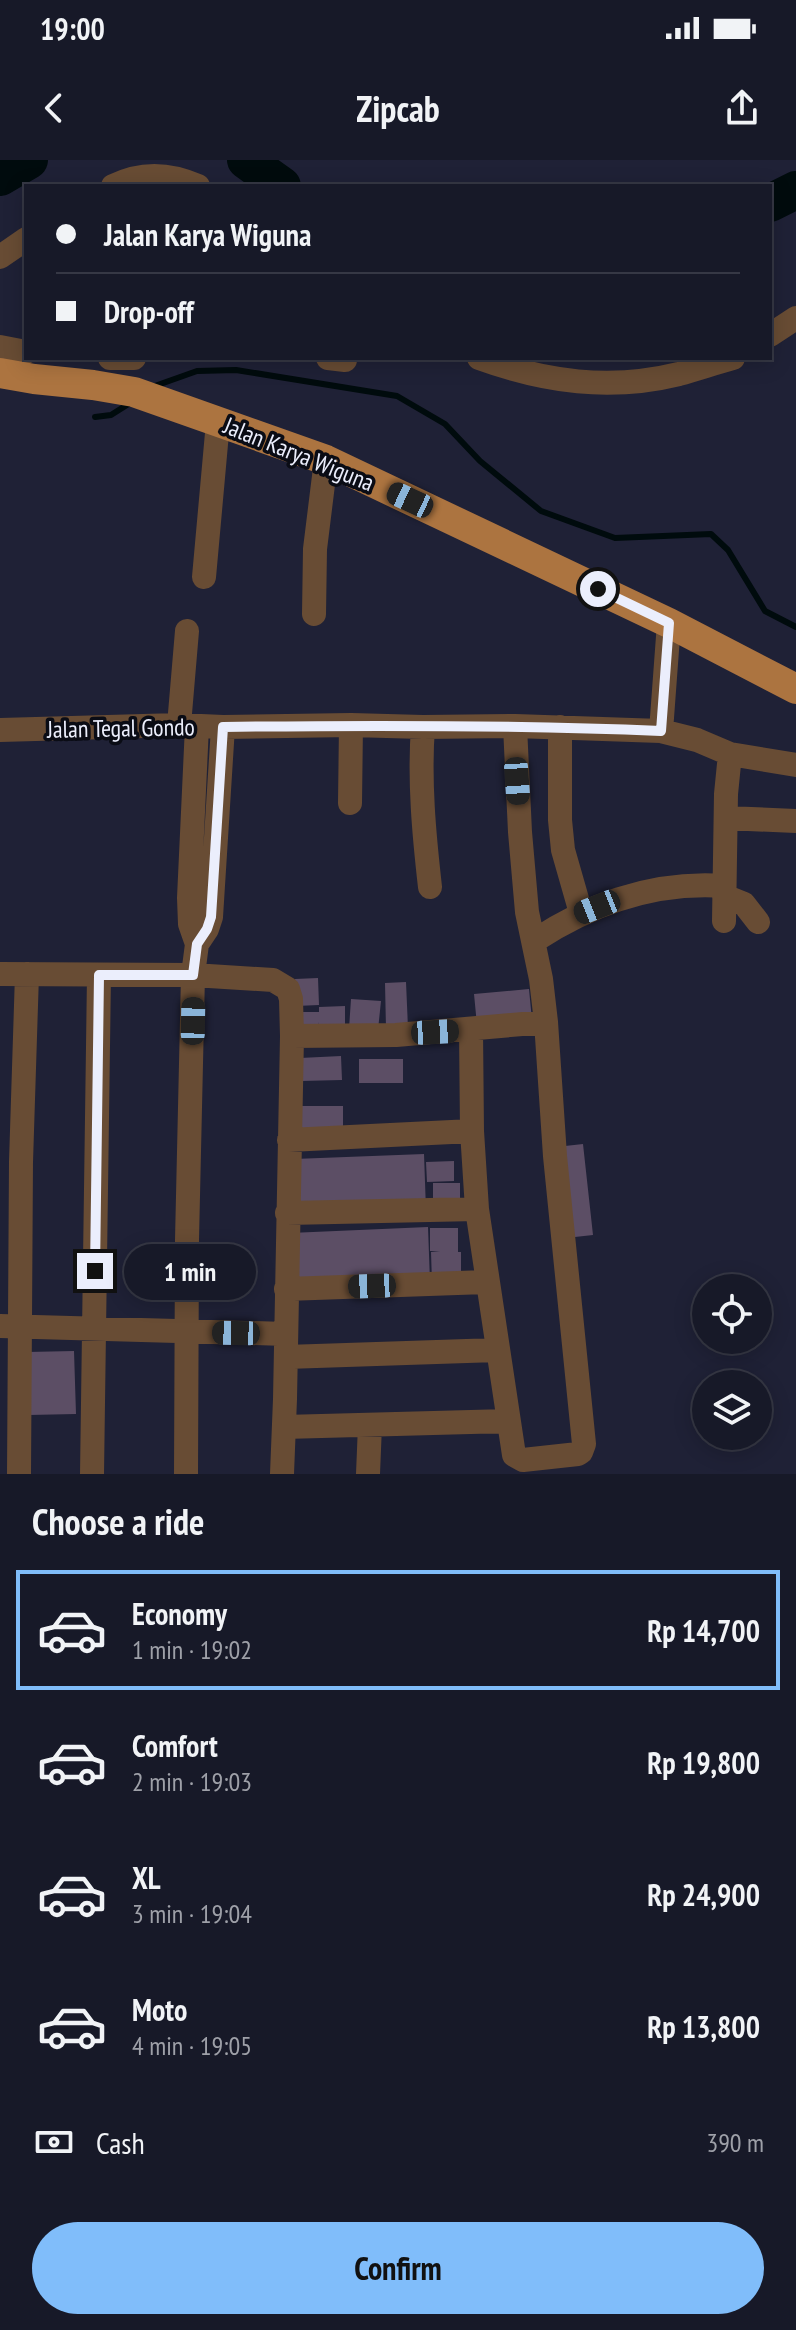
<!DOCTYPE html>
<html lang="en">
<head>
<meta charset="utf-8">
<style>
  body { margin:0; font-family:"PT Sans Narrow",sans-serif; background:#242634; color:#f1f3f6; height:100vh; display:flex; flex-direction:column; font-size:30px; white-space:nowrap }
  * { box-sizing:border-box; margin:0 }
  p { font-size:26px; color:#9ea0a8 }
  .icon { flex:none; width:44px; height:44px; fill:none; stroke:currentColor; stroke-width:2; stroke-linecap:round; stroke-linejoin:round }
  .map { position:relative; height:1314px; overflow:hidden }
  .side { display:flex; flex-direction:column; background:#171928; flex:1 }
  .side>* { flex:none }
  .top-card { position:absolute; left:24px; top:24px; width:748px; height:176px; border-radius:0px; box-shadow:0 4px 20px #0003,0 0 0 2px #363845; display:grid; align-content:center; height:176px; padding:0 32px; background:#171928 }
  .controls { position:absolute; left:692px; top:1114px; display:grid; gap:16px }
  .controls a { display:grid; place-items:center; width:80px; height:80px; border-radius:50%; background:#171928; box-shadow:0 4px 20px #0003,0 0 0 2px #363845; font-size:40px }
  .end { position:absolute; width:36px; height:36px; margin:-18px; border:10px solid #ebeefc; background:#111; box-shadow:0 0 0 4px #111 }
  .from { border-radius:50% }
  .bubble { position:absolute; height:56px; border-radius:28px; background:#171928; box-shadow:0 4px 20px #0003,0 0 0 2px #363845; font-size:26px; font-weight:800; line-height:56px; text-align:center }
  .car { position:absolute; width:24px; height:48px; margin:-24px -12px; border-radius:10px; box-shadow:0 0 6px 2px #0007; background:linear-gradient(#222 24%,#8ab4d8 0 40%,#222 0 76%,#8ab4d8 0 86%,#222 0) }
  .top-card b { display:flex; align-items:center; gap:28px; height:76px; font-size:30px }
  .top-card b+b { border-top:2px solid #363845 }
  .top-card i { width:20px; height:20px; background:#f1f3f6 }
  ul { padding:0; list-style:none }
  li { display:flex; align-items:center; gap:24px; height:120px; margin:0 16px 12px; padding:0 16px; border:4px solid transparent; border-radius:0px }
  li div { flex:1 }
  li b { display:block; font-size:30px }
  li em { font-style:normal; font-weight:800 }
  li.active { border-color:#80bdfa }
  li>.icon { width:72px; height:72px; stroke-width:1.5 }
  h2 { padding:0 32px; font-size:36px; line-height:96px }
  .pay { display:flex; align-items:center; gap:20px; height:88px; padding:0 32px; font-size:30px }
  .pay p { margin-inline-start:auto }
  .action { display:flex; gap:16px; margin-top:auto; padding:16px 32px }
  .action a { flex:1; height:92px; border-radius:48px; background:#80bdfa; color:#111; font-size:32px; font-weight:800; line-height:92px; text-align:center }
  .status { display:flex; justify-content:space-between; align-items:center; height:56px; padding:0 40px; background:#171928; direction:ltr }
  .status svg { height:22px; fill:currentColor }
  header { display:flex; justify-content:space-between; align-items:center; height:104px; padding:0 32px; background:#171928; font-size:36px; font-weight:800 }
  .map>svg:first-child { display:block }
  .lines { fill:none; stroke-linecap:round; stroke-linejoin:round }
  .stream { stroke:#000b0d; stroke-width:6 }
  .river { stroke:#000b0d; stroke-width:38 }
  .building { fill:#5c4e65 }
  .minor { stroke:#684c34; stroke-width:24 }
  .major { stroke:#ac7440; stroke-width:30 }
  .route { stroke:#ebeefc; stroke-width:10 }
  .labels { text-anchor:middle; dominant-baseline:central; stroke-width:7; stroke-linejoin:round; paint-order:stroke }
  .street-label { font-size:24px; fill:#ebeefc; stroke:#0a0c15 }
</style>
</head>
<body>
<div class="status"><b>19:00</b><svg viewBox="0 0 49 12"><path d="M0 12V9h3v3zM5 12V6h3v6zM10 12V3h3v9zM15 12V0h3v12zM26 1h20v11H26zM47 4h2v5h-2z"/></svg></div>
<header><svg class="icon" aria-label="back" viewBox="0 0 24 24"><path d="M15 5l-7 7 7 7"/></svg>Zipcab<svg class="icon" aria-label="share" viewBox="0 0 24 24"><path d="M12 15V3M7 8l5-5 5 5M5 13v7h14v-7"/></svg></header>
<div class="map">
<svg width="796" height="1314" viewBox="0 0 796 1314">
  <rect width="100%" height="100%" fill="#1f2136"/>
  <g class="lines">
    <path class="stream" d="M152,227l45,-16 39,-1 161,26 48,28 35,37 61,50 74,27 96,-4 17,16 37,61 31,16
      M95,257l16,-2 19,-12"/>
    <path class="river" d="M246,0l36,26
      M0,17l29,-17
      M770,43l26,-13"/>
  </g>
  <path class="building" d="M318,818l1,27 -23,1 -1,-27z
    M406,822l2,46 -22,1 -1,-46z
    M529,829l3,31 -55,5 -3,-31z
    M351,839l30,2 -3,29 -29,-1z
    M345,846v26h-26l-1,-10v11l-23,1v-22h24v-5z
    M341,896l1,24 -41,1 -1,-23z
    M359,899h44v24h-44z
    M300,946h43v29h-43z
    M583,984l10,91 -27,3 -10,-91z
    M424,994l2,56 -130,2 -2,-53z
    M454,1001v20l-27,1 -1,-20z
    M433,1023h27v25h-27z
    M428,1067l2,54 -138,6 -2,-54z
    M430,1068h28v24h3v30l-29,1 -1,-31 9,-1h-10z
    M74,1191l2,63 -47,1 -2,-63z"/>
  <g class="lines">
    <path class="minor" d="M113,26c28,-14 56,-13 85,0
      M0,97l26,-18
      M770,175l26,-17
      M0,187l26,5
      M110,198h24
      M328,198l17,2
      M479,198c66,24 131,33 200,16 18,-5 36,-11 54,-16
      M204,417l14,-155
      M314,454l1,-65 11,-89
      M179,565l8,-94
      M423,567c-4,53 1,107 7,160
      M560,567v93l3,30 18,63
      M0,570l179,-5 44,2 128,-2 72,2 92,-1 146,5 8,-108
      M661,571l36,9 33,14 -4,40 -2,127
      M730,594l66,11
      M350,643l1,-78
      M726,658l70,3
      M724,736l20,8 14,18
      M534,781c58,-38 120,-60 190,-55
      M197,784l10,-15 4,-12 12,-190
      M0,814l193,1 80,5 15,9 3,10 1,37 -7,363 -3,75
      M471,870l1,101 5,78 37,246 9,5 55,-6 3,-2 3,-8 -29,-288 -9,-134 -5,-43 -14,-67 -7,-80 -5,-106
      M292,876l104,-1 150,-13
      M289,980l183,-9
      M287,1053l190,-4
      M286,1129l200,-7
      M0,1166l286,8
      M286,1197l211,-7
      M284,1267l224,-6
      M19,1314l2,-312 6,-188
      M92,1314l7,-499
      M186,1314l1,-234 6,-265 4,-31 -7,-20 -1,-26 8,-172
      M368,1314l2,-49"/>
    <path class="major" d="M0,213l34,6 59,6 41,7 192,68 343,163 127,66"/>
  </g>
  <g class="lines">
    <path class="route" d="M95,1111l4,-296h94l4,-31 10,-15 4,-12 12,-190c146,-2 292,-2 438,4l8,-108 -71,-34"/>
  </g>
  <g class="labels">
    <g class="street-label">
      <text transform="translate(299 294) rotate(22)">Jalan Karya Wiguna</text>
      <text transform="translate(121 568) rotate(-1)">Jalan Tegal Gondo</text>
    </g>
  </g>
</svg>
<div class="controls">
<a><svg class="icon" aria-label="locate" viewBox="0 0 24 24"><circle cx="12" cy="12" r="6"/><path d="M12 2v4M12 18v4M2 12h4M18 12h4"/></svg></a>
<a><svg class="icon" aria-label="layers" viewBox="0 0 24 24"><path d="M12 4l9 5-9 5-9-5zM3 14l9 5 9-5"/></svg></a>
</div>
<i class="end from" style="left:598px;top:429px"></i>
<i class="end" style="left:95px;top:1111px"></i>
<div class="bubble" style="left:124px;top:1084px;width:132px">1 min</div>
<i class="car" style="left:410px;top:340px;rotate:295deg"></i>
<i class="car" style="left:517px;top:621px;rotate:176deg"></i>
<i class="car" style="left:597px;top:747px;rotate:248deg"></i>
<i class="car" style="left:193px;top:861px;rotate:1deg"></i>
<i class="car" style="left:435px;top:872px;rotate:87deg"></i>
<i class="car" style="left:372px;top:1126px;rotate:268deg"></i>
<i class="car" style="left:236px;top:1173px;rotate:271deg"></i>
<div class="top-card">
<b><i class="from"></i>Jalan Karya Wiguna</b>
<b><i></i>Drop-off</b>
</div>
</div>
<section class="side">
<h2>Choose a ride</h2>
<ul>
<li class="active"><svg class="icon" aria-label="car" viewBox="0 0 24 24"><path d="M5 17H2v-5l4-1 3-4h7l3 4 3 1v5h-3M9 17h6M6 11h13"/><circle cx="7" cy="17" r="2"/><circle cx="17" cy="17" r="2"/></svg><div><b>Economy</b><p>1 min · 19:02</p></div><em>Rp 14,700</em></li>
<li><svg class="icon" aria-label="car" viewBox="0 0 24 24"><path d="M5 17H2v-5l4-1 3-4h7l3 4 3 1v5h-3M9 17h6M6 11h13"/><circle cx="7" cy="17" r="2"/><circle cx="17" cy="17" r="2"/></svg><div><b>Comfort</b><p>2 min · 19:03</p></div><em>Rp 19,800</em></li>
<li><svg class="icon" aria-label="car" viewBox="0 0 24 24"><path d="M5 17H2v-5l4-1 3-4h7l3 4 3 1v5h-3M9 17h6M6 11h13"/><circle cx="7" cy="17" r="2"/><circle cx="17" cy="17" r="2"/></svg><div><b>XL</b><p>3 min · 19:04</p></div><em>Rp 24,900</em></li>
<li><svg class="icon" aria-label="car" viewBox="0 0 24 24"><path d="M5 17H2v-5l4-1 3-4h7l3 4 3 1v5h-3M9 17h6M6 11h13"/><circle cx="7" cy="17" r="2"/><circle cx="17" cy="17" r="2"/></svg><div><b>Moto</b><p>4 min · 19:05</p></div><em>Rp 13,800</em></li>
</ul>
<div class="pay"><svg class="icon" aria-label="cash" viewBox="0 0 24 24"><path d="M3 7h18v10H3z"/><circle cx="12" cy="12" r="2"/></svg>Cash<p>390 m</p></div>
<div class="action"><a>Confirm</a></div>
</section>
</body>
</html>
